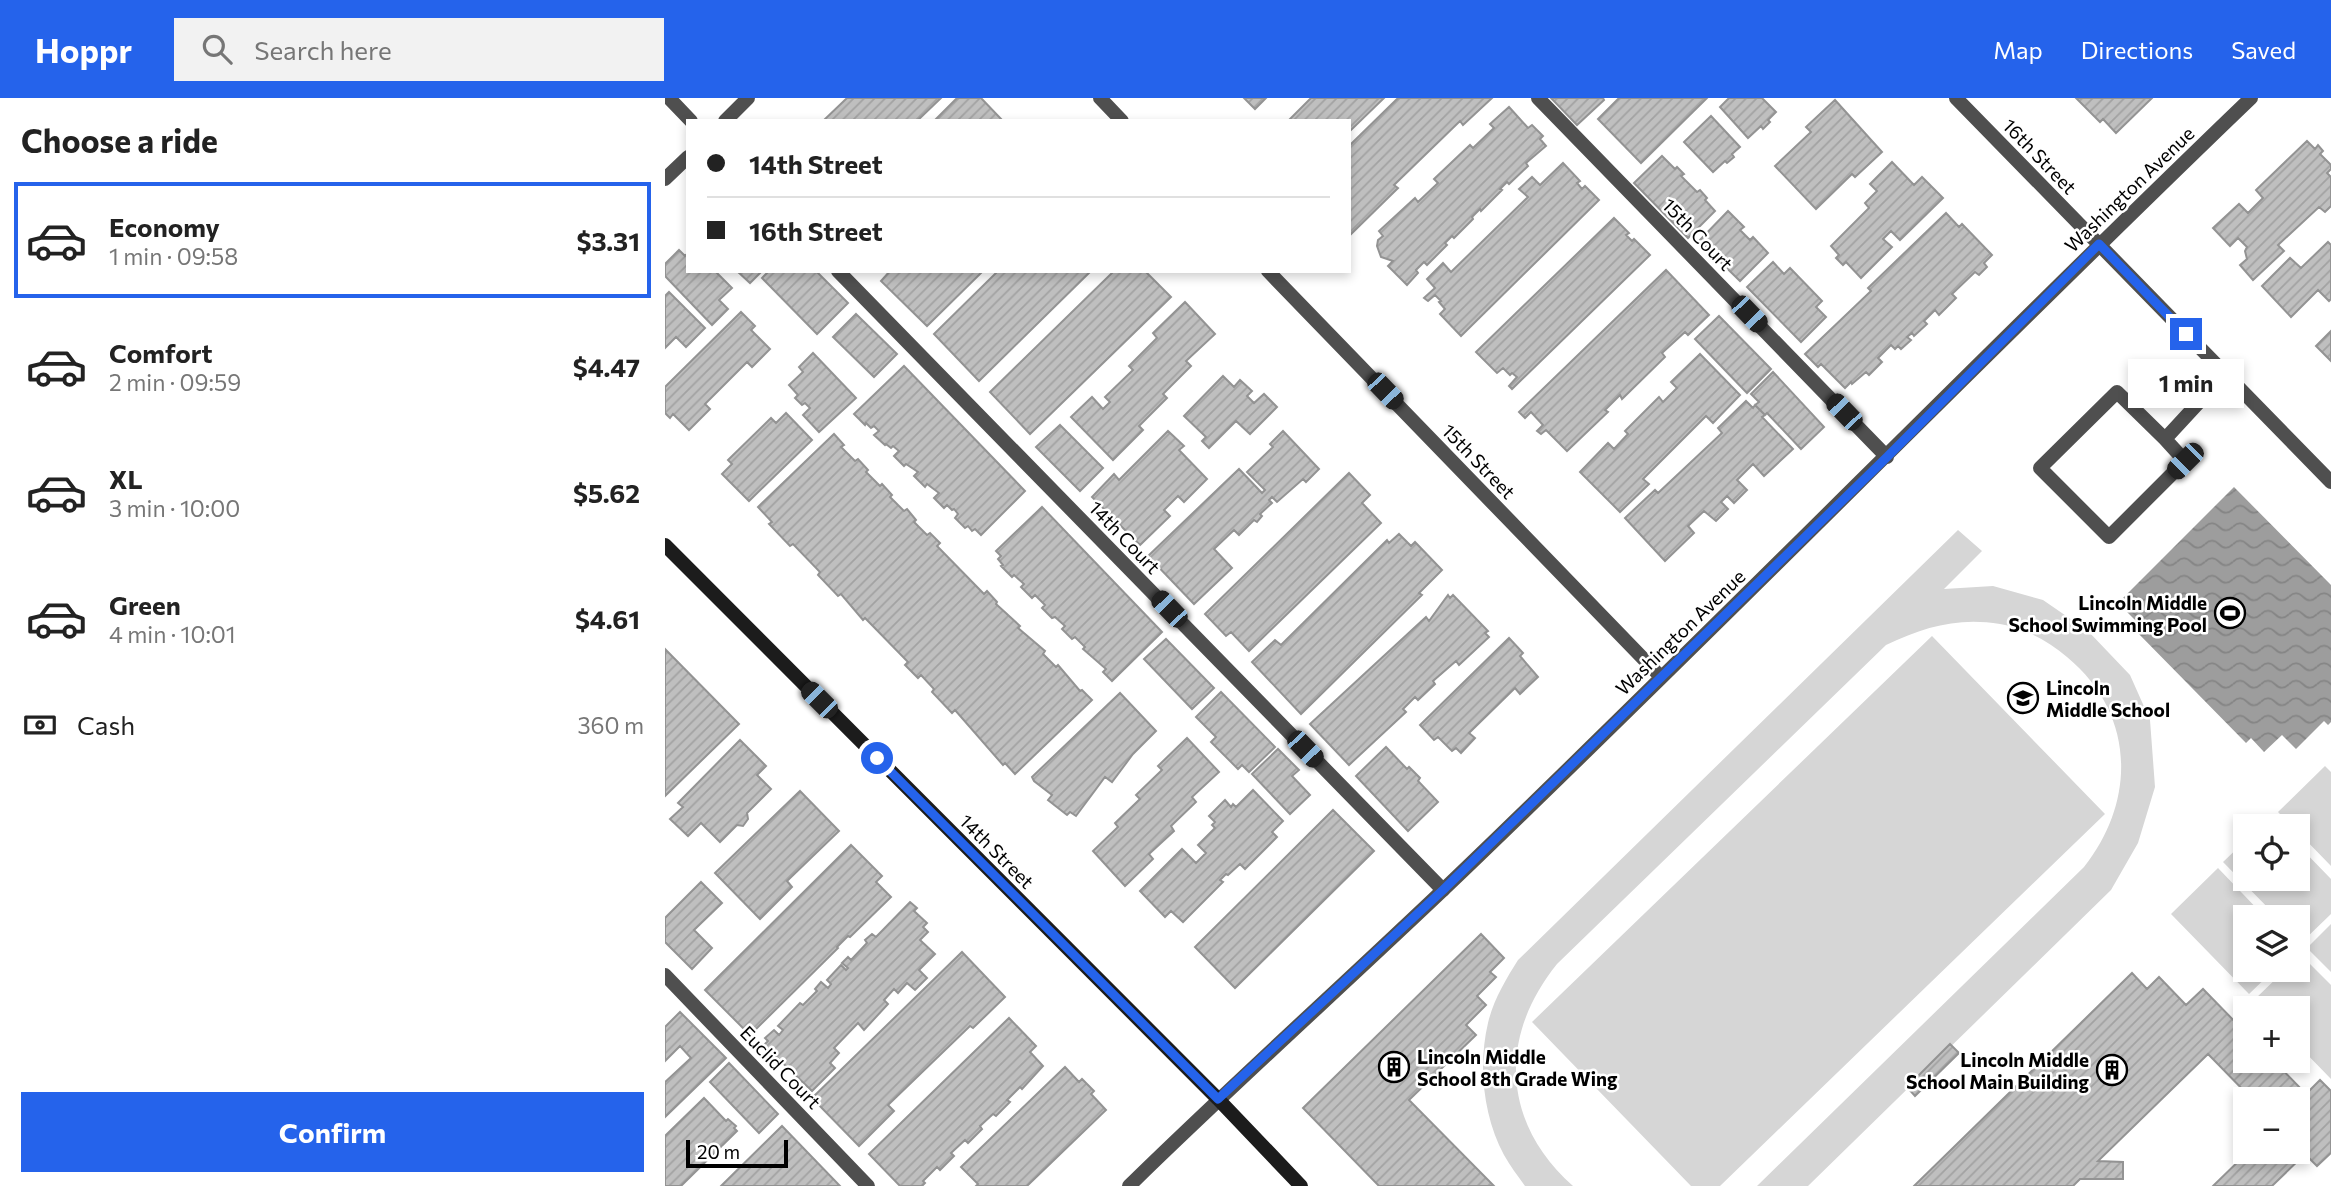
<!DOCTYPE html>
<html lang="en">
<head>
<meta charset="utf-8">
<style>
  body { margin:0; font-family:Commissioner,sans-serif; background:#f2f2f2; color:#222; height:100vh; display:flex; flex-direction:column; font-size:26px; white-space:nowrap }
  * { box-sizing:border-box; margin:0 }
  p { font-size:23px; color:#767676 }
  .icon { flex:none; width:38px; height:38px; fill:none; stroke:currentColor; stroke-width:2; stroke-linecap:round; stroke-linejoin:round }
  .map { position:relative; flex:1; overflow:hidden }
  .drawer { display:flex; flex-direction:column; background:#fff; width:665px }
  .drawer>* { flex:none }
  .guide { position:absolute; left:21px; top:21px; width:665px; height:154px; border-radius:0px; box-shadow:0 4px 10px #0003; display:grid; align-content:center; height:154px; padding:0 21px; background:#fff }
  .buttons { position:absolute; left:1568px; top:716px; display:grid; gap:14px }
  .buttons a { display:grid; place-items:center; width:77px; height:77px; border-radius:0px; background:#fff; box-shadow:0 4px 10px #0003; font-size:35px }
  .scale { position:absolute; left:21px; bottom:18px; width:102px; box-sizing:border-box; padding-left:7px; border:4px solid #000; border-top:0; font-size:19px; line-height:24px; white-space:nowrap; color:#000; -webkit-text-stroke:5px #fff; paint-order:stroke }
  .end { position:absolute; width:32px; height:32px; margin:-16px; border:9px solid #2563eb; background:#fff; box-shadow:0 0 0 4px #fff }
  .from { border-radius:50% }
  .bubble { position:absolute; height:49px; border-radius:0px; background:#fff; box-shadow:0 4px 10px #0003; font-size:23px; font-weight:700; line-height:49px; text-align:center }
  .car { position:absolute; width:21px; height:42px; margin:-21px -10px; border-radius:9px; box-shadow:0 0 5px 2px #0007; background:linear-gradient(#222 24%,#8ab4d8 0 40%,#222 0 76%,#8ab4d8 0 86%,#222 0) }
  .guide b { display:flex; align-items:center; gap:24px; height:66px; font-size:26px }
  .guide b+b { border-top:2px solid #e0e0e0 }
  .guide i { width:18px; height:18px; background:#222 }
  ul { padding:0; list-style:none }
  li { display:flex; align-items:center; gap:21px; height:116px; margin:0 14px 10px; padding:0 7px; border:4px solid transparent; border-radius:0px }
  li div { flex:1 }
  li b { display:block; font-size:26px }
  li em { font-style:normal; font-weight:700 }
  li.current { border-color:#2563eb }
  li>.icon { width:63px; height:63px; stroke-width:1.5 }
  h2 { padding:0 21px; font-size:32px; line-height:84px }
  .pay { display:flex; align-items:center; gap:18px; height:77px; padding:0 21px; font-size:26px }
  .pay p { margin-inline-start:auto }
  .primary-button { display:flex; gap:14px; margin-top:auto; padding:14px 21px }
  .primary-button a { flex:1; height:80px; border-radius:0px; background:#2563eb; color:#fff; font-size:28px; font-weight:700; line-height:80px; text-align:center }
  header { display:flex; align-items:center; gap:42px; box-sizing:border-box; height:98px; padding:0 35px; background:#2563eb; color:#fff }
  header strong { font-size:33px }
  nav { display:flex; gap:38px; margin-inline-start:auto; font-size:24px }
  .search { width:490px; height:63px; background:#f2f2f2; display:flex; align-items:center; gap:18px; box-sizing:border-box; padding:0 24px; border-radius:0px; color:#767676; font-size:26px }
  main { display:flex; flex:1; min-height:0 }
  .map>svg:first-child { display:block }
  .pitch { fill:#d6d6d6 }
  .water { fill:url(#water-waves) }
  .building { fill:url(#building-hatch); stroke:#939393; stroke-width:2 }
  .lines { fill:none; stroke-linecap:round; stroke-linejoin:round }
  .lane { stroke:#4f4f4f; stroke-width:14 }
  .street { stroke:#4f4f4f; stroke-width:14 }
  .secondary { stroke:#1c1c1c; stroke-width:14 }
  .route { stroke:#2563eb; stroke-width:9 }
  .labels { text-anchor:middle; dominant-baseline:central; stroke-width:5; stroke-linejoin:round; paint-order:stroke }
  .street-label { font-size:19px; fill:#000; stroke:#fff }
  .poi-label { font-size:19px; font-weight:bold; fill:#000; stroke:#fff; text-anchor:end }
</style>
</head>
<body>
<header>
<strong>Hoppr</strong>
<div class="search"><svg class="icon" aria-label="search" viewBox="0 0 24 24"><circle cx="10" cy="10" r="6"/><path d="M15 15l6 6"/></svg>Search here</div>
<nav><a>Map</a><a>Directions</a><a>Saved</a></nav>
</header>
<main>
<section class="drawer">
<h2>Choose a ride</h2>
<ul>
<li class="current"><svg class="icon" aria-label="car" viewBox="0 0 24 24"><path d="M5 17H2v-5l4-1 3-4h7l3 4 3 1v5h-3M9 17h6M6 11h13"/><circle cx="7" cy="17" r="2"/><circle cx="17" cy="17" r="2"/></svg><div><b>Economy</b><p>1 min · 09:58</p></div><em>$3.31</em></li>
<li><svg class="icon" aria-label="car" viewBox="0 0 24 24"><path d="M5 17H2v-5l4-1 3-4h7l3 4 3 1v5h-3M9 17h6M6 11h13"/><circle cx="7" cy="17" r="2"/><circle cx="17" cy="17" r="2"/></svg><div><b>Comfort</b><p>2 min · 09:59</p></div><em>$4.47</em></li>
<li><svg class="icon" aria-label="car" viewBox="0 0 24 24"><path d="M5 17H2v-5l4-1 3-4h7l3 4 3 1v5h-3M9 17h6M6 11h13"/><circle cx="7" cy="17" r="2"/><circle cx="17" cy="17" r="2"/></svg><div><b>XL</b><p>3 min · 10:00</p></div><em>$5.62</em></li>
<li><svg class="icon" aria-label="car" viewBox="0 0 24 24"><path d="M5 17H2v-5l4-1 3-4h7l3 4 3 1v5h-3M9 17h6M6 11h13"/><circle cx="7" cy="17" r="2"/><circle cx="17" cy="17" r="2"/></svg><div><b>Green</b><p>4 min · 10:01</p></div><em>$4.61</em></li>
</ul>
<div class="pay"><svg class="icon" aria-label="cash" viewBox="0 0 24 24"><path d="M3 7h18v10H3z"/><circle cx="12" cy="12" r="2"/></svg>Cash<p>360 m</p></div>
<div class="primary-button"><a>Confirm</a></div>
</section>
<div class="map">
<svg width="1666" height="1088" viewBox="0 0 1666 1088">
  <defs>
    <pattern id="water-waves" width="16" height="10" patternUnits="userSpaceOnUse" patternTransform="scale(1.75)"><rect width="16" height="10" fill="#9d9d9d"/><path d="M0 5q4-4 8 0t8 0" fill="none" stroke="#858585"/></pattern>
    <pattern id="building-hatch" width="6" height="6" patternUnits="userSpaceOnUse" patternTransform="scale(1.75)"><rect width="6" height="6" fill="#bfbfbf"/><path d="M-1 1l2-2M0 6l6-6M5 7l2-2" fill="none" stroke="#a2a2a2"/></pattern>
  </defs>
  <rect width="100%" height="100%" fill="#fff"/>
  <path class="pitch" d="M1293,432l24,21 -38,38 49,-3 50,14 45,31 42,44 20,45 5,67 -17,56 -27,47 -303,296h-51l327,-319c53,-67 51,-154 -17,-210 -19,-16 -42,-29 -67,-33 -42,-7 -76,3 -114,21l-329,319c-59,73 -55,159 16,222h-48c-7,-10 -15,-20 -21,-31 -21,-39 -26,-90 -16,-132 5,-22 18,-44 30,-63z
    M1267,538l173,178 -385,372h-29l-159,-164z
    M1660,668l6,6v94l-33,-34v-6h-6l-14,-14z
    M1580,743v37h53v-33l33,34v35l-29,28 -4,-4v-21h-21l-54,-55z
    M1553,770l47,49h-20v53h29l-25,24 -78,-80z
    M1666,826v48l-24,-24z
    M1636,857l30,30v94l-33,-34v-37h-36l-8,-8 31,-30h13v-13z"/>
  <path class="water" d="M1569,389l97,98v137l-3,3 -4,-4 -28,28 -14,-14 -18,17 -13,-14 -5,5 -112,-114 5,-5 -21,-21z"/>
  <path class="building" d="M182,0h94l-24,23h-94z
    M292,0h24l22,23h-69z
    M579,0h22l-11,11z
    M646,0h73l-35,34v-11h-61z
    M733,0h94l-29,27 -3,-4 -66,64 4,3 -49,48v-90z
    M886,0h52l1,2 -27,25z
    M954,0h88l-66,65 -43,-44z
    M1064,0h33l14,14 -8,8 2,2 -7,7 -2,-3 -13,12 -28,-31z
    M1411,0h76l-36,35 -13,-14 -3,3z
    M1170,2l47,52 -27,25 -3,-3 -36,35 -41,-43 36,-34 -5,-5z
    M844,9l19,21 4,-3 11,11 -3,3 6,7 -20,17 2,3 -19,18 -2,-2 -7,7 2,1 -21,21 -1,-2 -8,8 1,2 -19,19 -2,-2 -7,7 2,2 -20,20 -3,-3 -8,8 2,3 -11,12 -19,-19 5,-5 -12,-4 -4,-11 1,-6 5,-4 -4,-5 36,-33 3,4 20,-19 -4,-4 36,-34 3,3 21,-20 -4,-4z
    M1046,18l29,31 -8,7 2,3 -7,6 -2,-2 -12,11 -29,-30z
    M1642,43l8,8 3,-4 5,6 -3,3 11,11v4l-4,4 4,4v29l-6,6 -6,-5 -41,38 6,6 -31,29 -13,-15 7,-6 -2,-8 2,-4 -9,-9 -8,8 -17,-18 26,-24 9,9 15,-15 -7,-8z
    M997,58l13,13 2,-2 7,7 -3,2 16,16 3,-2 7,8 -2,2 10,11 -27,27 -54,-55z
    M1227,64l22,23 8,-8 21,21 -43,42 -9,-9 -8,8 9,8 -31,31 -15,-16 -3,3 -7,-7 3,-3 -8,-9 38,-38 -4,-5 12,-12 -7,-7z
    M898,65l17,18 -3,2 5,6 3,-3 14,14 -138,136 -21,-22 5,-5 -6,-7 2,-1 -6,-6 -7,6 -4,-3 11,-10 -8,-9 16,-16 8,9 77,-75 -9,-8 13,-12 8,8z
    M1063,113l16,16 -4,3 10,10 3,-3 15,16 -28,28 -41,-40z
    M1281,115l13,14 3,-3 30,31 -8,8 3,4 -8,8 -4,-3 -23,22 4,4 -17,17 -4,-5 -11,11 3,3 -13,12 -2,-3 -5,4 4,3 -10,9 -3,-3 -3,3 -4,-4 -13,13 4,4 -13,13 -3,-3 -14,12 -1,-2 -6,6 -24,-24 -3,3 -13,-13 66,-63 -3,-3z
    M949,120l15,15 -3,2 6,6 2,-2 16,16 -138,134 -3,-3 8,-9 -5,-4 -2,2 -7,-7 -6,5 -21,-21z
    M1663,144l3,3v54l-2,2 -11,-11 -27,27 -29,-31 28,-28 11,10z
    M14,152l6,6 3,-3v18h27l17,17 -13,12 9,9 -16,16 -47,-49v-12z
    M1108,164l11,12 6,-6 32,33 -6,6 10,10 -25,25 -54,-55z
    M1001,172l43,45 -21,20 -3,-3 -23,21 3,4 -43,42 -2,-4 -15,15 3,2 -41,39 -21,-21 -5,4 -4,-3 6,-6 -12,-13 -6,6 -6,-6z
    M72,173h25l-12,12z
    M104,173h47l32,32 -31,31 -55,-56z
    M225,173h93l-56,55 -46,-45z
    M333,173h93l-112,110 -45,-47z
    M449,173h31l26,26 -141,137 -40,-42z
    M4,194l36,36 -19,19 -10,-10 -11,11v-52z
    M520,204l30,32 -29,27 5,5 -28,28 4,4 -28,28 4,4 -30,30 -42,-43 21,-20 11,12 7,-7 -5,-5 28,-27 -4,-4 28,-28 -4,-5z
    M76,214l14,14 -4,4 19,19 -18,18 -5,-5 -42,42 5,5 -21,21 -16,-16 -3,4 -5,-5v-26z
    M191,216l41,40 -23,23 -41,-40z
    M1054,218l52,53 -24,24 -52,-54z
    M1666,233v30l-15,-15z
    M148,255l43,45 -37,34 -16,-17 7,-7 -5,-5 -3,2 -7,-7 3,-3 -9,-10 14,-13 -4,-5z
    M1035,256l40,41 -27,28 -7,-7 -63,63 6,5 -29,28 -40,-40 28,-29 6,6 14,-15 -3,-3 34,-34 4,5 14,-14 -6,-6z
    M239,268l121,125 -44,44 -6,-6 -3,2 -4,-5 -3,2 -10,-10 3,-4 -4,-5 -2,1 -5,-5 -3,3 -10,-10 5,-5 -12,-9 -2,3 -11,-11 4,-4 -12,-8 -2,2 -10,-10 5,-5 -6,-5 -2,2 -5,-4 -1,1 -11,-10 5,-4 -5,-5 -3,2 -5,-5 -1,2 -11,-11z
    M1108,274l51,55 -23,22 -34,-36 -2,2 -10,-10 4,-3 -8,-8z
    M558,278l11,11 6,-7 12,11 -5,5 7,7 10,-9 13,13 -27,27 -14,-13 -27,27 -7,-7 4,-4 -22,-21z
    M1081,303l7,7 2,-3 10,10 -3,2 31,32 -29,27 -11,-12 -16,16 10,10 -13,13 -7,-7 -6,6 7,7 -12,12 -12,-10 -16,15 6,7 -29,28 -40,-43 30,-28 3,3 64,-60 -4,-5z
    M121,315l26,27 -63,61 -27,-27 10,-10 -4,-4 43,-42 5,5z
    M395,327l43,43 -23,23 -44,-44z
    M503,333l16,15 -5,4 28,29 -23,23 -6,-6 -14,14 6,6 -30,29 -48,-48 22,-23 5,6z
    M618,333l36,38 -13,13 -3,-3 -26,23 -5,-5 -3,3 3,3 -12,11 2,2 -5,6 -3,-2 -15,15 -5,-5 -20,19 18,19 -38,36 -46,-48 91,-87 23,24 3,-3 -18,-18 26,-25 -3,-3z
    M169,336l10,11 -3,2 14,14 3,-2 10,11 -2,2 14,14 2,-2 10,11 -2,2 14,14 3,-2 9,11 -2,2 13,13 3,-2 10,10 -3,3 47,48 3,-3 10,11 -1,2 24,22 -2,2 27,23 -2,3 13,13 2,-2 22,26 2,-1 10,10 -77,74 -10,-11 -2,2 -48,-55 -3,3 -20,-21 2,-3 -13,-14 -3,3 -13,-13 3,-3 -43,-44 -2,2 -22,-26 -3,2 -20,-21 2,-3 -27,-28 -3,2 -21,-22 3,-2 -14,-15z
    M684,375l21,22 -8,8 19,20 -132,128 -18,-19 -5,4 -21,-22z
    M377,409l120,125 -50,49 -9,-9 3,-3 -23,-20 2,-2 -10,-10 -3,2 -10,-10 3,-3 -10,-9 -3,1 -10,-10 3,-3 -10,-10 -3,3 -11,-11 3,-3 -10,-9 -2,2 -11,-11 2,-1 -5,-6 3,-3 -5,-5z
    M734,436l12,12 4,-4 27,28 -23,23 3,2 -121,119 -49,-52 23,-22 6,5 106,-105 2,3z
    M783,497l2,3 3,-3 35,36 -3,2 4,4 -30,28 -3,-4 -23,20 2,3 -17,16 -3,-3 -12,12 3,3 -57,53 -39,-41 116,-107 3,4z
    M844,540l14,15 -3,3 18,21 -18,17 -5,-6 -46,45 6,5 -14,15 -5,-5 -4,3 -14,-14 -4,3 -14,-15z
    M501,541l48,49 -22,21 -48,-50z
    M0,551l74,75 -74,72z
    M556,594l54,55 -26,25 -7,-7 -4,4 -27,-27 5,-5 -20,-20z
    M455,595l36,38 -23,23 -21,28 -7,-5 -29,39 -6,-4 -3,3 -19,-15 4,-5 -18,-14 -2,-4z
    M522,640l32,34 -27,25 4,5 -25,24 3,5 -25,23 4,5 -28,27 -32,-35 25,-24 -3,-4 25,-24 -4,-4 26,-25 -4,-4z
    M75,642l26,26 -9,9 14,14 -24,24 1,6 -5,7 -6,-1 -17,17 -19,-19 -13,13 -18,-17 13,-12 -5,-4z
    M721,649l21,22 2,-2 11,11 -2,3 20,21 -30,29 -52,-55z
    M613,651l21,21 -7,6 18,19 -20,19 -38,-40z
    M588,692l30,31 -11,11 5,5 -32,32 -5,-5 -12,11 -2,-1 -6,6 3,2 -40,40 -12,-11 -6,6 -25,-26 42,-42 14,14 10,-10 -8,-8 17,-17 -3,-3 3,-3 -6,-6 16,-16 6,7 2,-3 3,3z
    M135,693l39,40 -52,50 5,6 -32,32 -45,-46z
    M668,712l41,41 -139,137 -40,-41z
    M186,747l31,31 -6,6 15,15 -41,40 -2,-1 -11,11 1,1 -88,87 -45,-45z
    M36,784l21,21 -28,27 18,18 -20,21 -27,-27v-24z
    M245,804l7,6 -3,3 13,12 -4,4 5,5 -8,8 15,14 -16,16 8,8 -12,12 -8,-7 -9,10 -4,-4 -10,11 4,4 -24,26 -6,-7 -24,25 5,5 -9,10 5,5 -23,23 -48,-46 4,-4 -3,-3 9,-8 5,5 4,-5 -5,-4 22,-23 3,2 14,-14 -2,-2 6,-7 7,6 3,-4 -4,-4 14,-15 5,5 2,-2 -6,-5 6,-6 3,3 16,-17 -2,-3 7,-6 4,3z
    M816,836l23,24 -14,14 6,5 -19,19 9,9 -20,20 10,10 -67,65 85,86h-115l-76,-78z
    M297,854l43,45 -32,31 -3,-2 -82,79 6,6 -35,35 -47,-48z
    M1467,875l15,16 12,-12 27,28 17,-16 42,43v28h28l33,34 14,-14 11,11v62l-14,13 -12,-12 -33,32h-59l35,-34h50v-53h-46l-44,-45 -110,107 25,1v17h-43l-7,7h-159z
    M15,914l46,46 -61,59v-35l26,-24 -11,-12 -15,15v-34z
    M344,920l27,28 -6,6 13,14 -21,23 -2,-2 -13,13 3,2 -14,14 -3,-2 -13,12 2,3 -14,14 -3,-3 -14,13 3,3 -14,14 -3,-3 -14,14 2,2 -3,3h-22l-31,-32z
    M1285,946l9,9 -44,43 -8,-9z
    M64,965l49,51 -19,19 -49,-51z
    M400,969l14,15 3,-3 12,12 -3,3 15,16 -79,76h-51l2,-2 -17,-17z
    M39,1000l22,23 2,-2 8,7 -2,2 3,3 -56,55h-16v-50z
    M117,1028l58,60h-119z"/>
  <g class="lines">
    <path class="lane" d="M4,0l22,23
      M873,0l349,359
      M173,173l605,619
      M1500,341l20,22 -76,76 -69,-69 77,-76 48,47 60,-65
      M0,877l203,211"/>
    <path class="street" d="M435,0l22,23
      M1291,0l375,384
      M60,23l23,-23
      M0,81l23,-22
      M603,173l393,406
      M464,1088c103,-101 210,-197 314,-296 273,-261 536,-531 808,-792"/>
    <path class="secondary" d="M0,447l553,554 83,87"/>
  </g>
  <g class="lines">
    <path class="route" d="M212,660l341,341 225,-209 444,-433 212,-213 87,90"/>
  </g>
  <defs>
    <g id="stadium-ring" transform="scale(1.575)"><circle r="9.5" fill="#fff" stroke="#000" stroke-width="1.5"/><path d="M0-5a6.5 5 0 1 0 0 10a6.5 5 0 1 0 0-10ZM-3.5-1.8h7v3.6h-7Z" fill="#000"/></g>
    <g id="school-ring" transform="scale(1.575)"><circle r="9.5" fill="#fff" stroke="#000" stroke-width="1.5"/><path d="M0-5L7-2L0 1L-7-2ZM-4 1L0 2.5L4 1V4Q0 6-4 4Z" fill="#000"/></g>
    <g id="building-ring" transform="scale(1.575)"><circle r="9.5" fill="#fff" stroke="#000" stroke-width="1.5"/><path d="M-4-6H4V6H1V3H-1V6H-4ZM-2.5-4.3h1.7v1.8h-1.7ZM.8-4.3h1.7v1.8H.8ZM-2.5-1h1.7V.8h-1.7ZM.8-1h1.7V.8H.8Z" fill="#000"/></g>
  </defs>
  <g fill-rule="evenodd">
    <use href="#stadium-ring" x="1565" y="515"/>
    <use href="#school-ring" x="1358" y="600"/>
    <use href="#building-ring" x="729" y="969"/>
    <use href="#building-ring" x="1447" y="972"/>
  </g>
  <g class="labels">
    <g class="street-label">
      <text transform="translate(1375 58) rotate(46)">16th Street</text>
      <text transform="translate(1464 91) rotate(-44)">Washington Avenue</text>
      <text transform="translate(1033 136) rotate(46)">15th Court</text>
      <text transform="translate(814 363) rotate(46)">15th Street</text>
      <text transform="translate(460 439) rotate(46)">14th Court</text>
      <text transform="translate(1015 534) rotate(-44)">Washington Avenue</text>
      <text transform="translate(332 753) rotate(45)">14th Street</text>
      <text transform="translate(116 969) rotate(46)">Euclid Court</text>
    </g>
    <g class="poi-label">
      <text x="1542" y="504">Lincoln Middle<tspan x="1542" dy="22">School Swimming Pool</tspan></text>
      <text x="1381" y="589" text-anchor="start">Lincoln<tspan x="1381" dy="22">Middle School</tspan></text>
      <text x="752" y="958" text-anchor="start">Lincoln Middle<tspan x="752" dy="22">School 8th Grade Wing</tspan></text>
      <text x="1424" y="961">Lincoln Middle<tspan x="1424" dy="22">School Main Building</tspan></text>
    </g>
  </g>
</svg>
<div class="buttons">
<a><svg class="icon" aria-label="locate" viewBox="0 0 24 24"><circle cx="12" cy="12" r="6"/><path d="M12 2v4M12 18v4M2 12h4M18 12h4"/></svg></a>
<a><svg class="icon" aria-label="layers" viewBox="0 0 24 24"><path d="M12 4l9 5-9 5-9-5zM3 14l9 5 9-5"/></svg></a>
<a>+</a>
<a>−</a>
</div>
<div class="scale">20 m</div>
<i class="end from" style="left:212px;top:660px"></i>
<i class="end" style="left:1521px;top:236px"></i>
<div class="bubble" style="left:1463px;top:261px;width:116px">1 min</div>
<i class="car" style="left:1084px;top:216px;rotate:136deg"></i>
<i class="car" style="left:720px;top:293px;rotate:136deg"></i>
<i class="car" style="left:1179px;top:314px;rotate:316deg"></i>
<i class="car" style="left:1520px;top:363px;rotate:225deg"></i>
<i class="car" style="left:504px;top:511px;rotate:316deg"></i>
<i class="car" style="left:154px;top:602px;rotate:315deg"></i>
<i class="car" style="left:640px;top:651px;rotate:136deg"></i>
<div class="guide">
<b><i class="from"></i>14th Street</b>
<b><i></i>16th Street</b>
</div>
</div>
</main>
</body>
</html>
